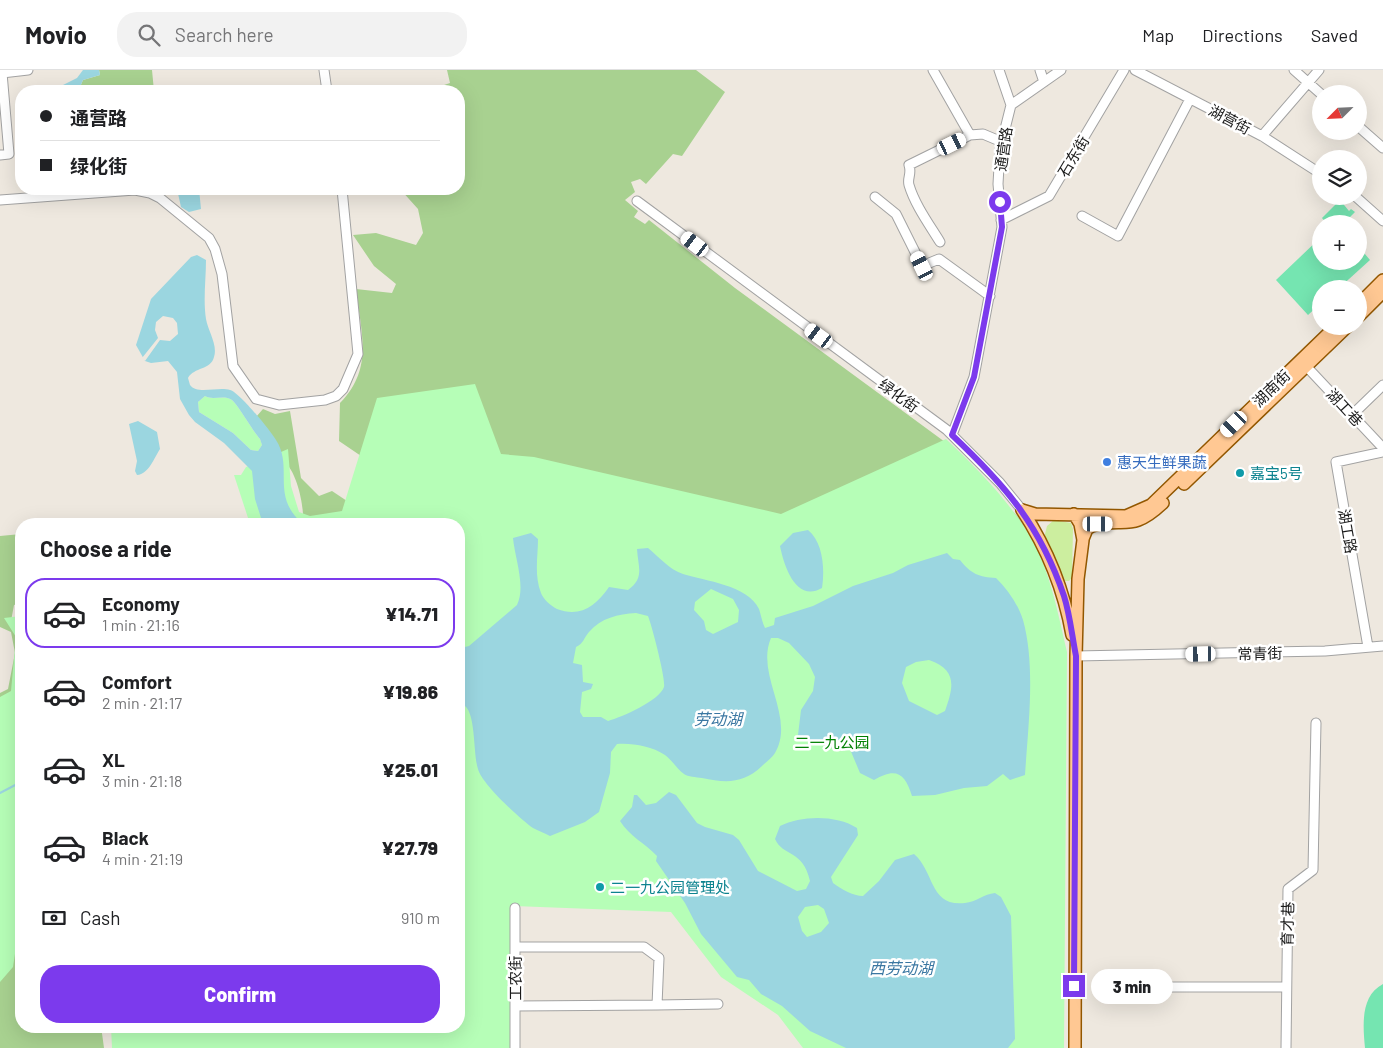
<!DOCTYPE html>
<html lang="en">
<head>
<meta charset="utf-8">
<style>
  body { margin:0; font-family:Barlow,"Noto Sans SC",sans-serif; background:#f2f2f2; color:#202124; height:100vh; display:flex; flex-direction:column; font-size:19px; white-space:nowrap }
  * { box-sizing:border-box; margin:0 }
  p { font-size:16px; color:#757577 }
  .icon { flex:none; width:28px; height:28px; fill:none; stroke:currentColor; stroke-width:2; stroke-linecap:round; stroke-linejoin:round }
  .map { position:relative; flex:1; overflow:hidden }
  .side { position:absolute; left:15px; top:448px; width:450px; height:515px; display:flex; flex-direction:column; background:#fff; border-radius:20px; box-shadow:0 5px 20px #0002 }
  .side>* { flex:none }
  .hud { position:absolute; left:15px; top:15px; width:450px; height:110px; border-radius:20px; box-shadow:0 5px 20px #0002; display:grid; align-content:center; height:110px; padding:0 25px; background:#fff }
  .needle { width:32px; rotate:246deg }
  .fabs { position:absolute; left:1312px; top:15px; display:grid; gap:10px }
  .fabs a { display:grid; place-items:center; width:55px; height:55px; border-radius:50%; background:#fff; box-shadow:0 5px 20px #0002; font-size:25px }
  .end { position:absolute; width:22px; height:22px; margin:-11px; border:6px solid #7c3aed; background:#fff; box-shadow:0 0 0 2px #fff }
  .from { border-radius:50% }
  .bubble { position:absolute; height:35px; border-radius:18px; background:#fff; box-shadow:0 5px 20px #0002; font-size:16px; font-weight:800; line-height:35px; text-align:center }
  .car { position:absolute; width:15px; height:30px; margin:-15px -8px; border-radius:6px; box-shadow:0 0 4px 1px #0007; background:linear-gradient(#fff 24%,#345 0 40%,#fff 0 76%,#345 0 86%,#fff 0) }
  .hud b { display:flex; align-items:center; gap:18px; height:48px; font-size:19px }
  .hud b+b { border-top:1px solid #e0e0e0 }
  .hud i { width:12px; height:12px; background:#202124 }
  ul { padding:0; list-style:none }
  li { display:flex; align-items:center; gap:15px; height:70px; margin:0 10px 8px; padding:0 15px; border:2px solid transparent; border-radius:20px }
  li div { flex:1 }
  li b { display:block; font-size:19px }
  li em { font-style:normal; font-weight:800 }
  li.active { border-color:#7c3aed }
  li>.icon { width:45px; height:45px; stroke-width:1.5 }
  h2 { padding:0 25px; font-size:22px; line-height:60px }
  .pay { display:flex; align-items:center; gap:12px; height:55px; padding:0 25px; font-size:19px }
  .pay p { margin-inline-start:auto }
  .primary-button { display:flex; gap:10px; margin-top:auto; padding:10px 25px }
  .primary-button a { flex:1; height:58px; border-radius:20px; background:#7c3aed; color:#fff; font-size:20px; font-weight:800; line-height:58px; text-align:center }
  header { display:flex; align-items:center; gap:30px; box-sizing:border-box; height:70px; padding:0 25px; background:#fff; border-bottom:1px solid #e0e0e0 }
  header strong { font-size:24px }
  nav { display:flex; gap:28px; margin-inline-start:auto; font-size:18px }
  .search { width:350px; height:45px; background:#f2f2f2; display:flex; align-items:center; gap:12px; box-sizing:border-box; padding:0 18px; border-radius:20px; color:#757577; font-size:19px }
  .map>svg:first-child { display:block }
  .grass { fill:#ccee9f }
  .forest { fill:#a8d190 }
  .park { fill:#b6feb7 }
  .pitch { fill:#75e5b1 }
  .water { fill:#9bd6e0; fill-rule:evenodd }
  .pier { fill:#eee8df }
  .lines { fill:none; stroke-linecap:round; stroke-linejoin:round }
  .stream { stroke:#9bd6e0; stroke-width:2 }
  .minor-casing { stroke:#a2a2a2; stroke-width:11 }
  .major-casing { stroke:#925700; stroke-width:14 }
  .minor { stroke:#fff; stroke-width:9 }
  .major { stroke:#ffc893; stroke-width:11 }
  .route { stroke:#7c3aed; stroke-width:6 }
  .shop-dot { fill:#3f7fe0; stroke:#fff; stroke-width:2 }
  .culture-dot { fill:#0f9aa8; stroke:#fff; stroke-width:2 }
  .labels { text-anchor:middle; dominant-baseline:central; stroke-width:5; stroke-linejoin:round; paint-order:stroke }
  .street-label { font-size:15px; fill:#1b1b1b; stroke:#fff }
  .shop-label { font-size:15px; fill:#366cbe; stroke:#fff; text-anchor:start }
  .culture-label { font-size:15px; fill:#0d838f; stroke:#fff; text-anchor:start }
  .park-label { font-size:15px; fill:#028003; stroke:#fff }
  .water-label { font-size:16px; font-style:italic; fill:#3b77a2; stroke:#fff }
</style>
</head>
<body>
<header>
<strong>Movio</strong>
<div class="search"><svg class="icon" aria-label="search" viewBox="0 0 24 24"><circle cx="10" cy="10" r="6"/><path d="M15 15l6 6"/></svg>Search here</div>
<nav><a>Map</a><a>Directions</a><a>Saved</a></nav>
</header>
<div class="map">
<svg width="1383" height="978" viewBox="0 0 1383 978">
  <rect width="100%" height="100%" fill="#eee8df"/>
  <path class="grass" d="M1054,450l17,3 2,6 -1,49 -3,3h-4l-3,-5 -18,-38 3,-12z"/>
  <path class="forest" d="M99,0h53l2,21h-71l-3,-4 3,-7 17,-5z
    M447,0h249l29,22 -43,64 -9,-2 -27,30 -6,-5 -9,3 4,10 -10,8 13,11 -4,6 11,7 4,-4 86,68 210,154 73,75 5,8 -11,6 -535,-15 -113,-58 -25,-17 1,-38c34,-35 21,-70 16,-114l36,4 4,-9 -22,-18 -21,-31 23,-2 40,12 7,-12 -5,-24 -18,-20h59v-98h-24v-3l15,-5z
    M263,339l12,5 15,-3 11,67 18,18 13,-5 30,20 11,13 -70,-8c0,-14 -7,-46 -19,-54l-28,-45z
    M21,464v69l-7,2 -3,16h10v201l-21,16v-145l8,-4 7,-36 -4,-21 -11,-5v-91z
    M0,819l21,1v136h80l3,22h-104z"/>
  <path class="park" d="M475,314l26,70 33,3 247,57 165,-75c32,30 65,64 87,102 17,31 26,76 34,111l-3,396h-261l-25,-33 -57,-38 -50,-65 -157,-6 -2,142h-400l-1,-22h348v-502h-209l-16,-49h7l5,-8 42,-18 3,37 8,26 11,4 32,-5 35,-113z
    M205,326c9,5 18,-2 27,4 6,5 21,31 28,39l2,6 -4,6 -7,-1 -18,-17 -34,-21 -1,-10z
    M21,546l-1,305 -7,46 -13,15v-285l11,-6 5,-54 -12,-19z"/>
  <path class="pitch" d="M1340,130l9,11 2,-2 4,3 -12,12h-16l-5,-6z
    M1321,167v24h38v-14l11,13 -32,29h-17v14l-13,12 -32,-35z
    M1383,914v64h-18c-2,-22 -5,-52 18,-64z"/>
  <path class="water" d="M83,0h16l1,5 -17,5 -3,7 2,4h-31l26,-13z
    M177,119h22l2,20 -12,3 -8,-5z
    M197,185l9,5c0,19 -3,40 0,59 2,12 12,26 8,38 -3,13 -20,10 -26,21l2,7c7,10 29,1 40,5 9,2 40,40 46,50 18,28 -6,56 27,84h-40l-8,-25 -3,-28 -28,-28 -29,-21 -6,-7 -9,-16 -3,-27 -9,-11 -17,2 -6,-2 -9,-16 2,-6 13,-40 40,-42zM205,326c9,5 18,-2 27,4 6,5 21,31 28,39l2,6 -4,6 -7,-1 -18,-17 -34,-21 -1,-10z
    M138,351l19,11 3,17c-6,9 -11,25 -23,26l-2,-4 2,-10 -8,-37z
    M808,460c15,12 17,39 14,58 -26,15 -38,-22 -42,-42l13,-13z
    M531,463l7,6c0,18 -4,36 3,54 2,6 10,13 16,16 23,9 39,-3 52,-22l19,3c17,-12 10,-23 9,-41l11,-1c10,8 22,22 35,26 22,7 65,11 76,35 2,6 3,13 6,19l9,-3 1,-7 38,-12 40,-20 40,-13 15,-8 39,-12 6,6 7,1c11,14 19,17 36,18 12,12 22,26 27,42 13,46 5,108 2,155l-15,5 -7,-6 -16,12 -23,2 -29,7 -23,1c-7,-23 -16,-29 -38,-16l-14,-7 -13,-31 -26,1 -20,-4 -3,-4 3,-25 12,-19 2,-14 -6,-13 -20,-21 -11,-5h-7c-16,37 25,79 4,115 -3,5 -9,9 -13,13 -19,18 -36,17 -60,12 -6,-1 -14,-1 -18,-4 -7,-5 -12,-14 -19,-19 -14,-9 -32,-12 -48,-11l-6,8 -1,21 -11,39 -14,10 -35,14c-5,-3 -12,-5 -17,-8 -13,-9 -52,-45 -55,-59 -5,-15 -2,-54 -13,-63l-6,3v-66l6,4 4,-1 48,-41c9,-19 -2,-46 -4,-67zM711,519l22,10 6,11 -1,12 -25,12 -7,-4 -2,-9 -10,-11 1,-8zM636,543l12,3c4,10 18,64 16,71 -5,14 -42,30 -56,34l-7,-4h-18l-3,-5 2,-20 9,-3 2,-5 -10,-2 -1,-17 -9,-2 3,-16c8,-4 7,-8 13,-15 12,-14 29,-18 47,-19zM929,590c28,10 25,26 16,51l-8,4 -28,-14 -7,-18 4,-16 10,-5z
    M669,722l7,3 21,28 8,4 28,8 6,5 19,31 39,20 9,-2 4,-8c-7,-32 -27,-24 -35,-42l5,-13c22,-11 57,-11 77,2l1,7 -27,42 2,6c8,6 20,13 30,13l16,-15 16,-21 19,-6c21,18 15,53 51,49 11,-1 19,-9 30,-10l6,4 10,19 4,123 -7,9h-162l-36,-17 -28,-25 -21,-12 -12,-14 -12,-3 -36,-43 -16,-31 -29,-42 1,-5c-11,-12 -28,-20 -37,-35l12,-14 2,-12h3l9,10 10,-2zM818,835l6,4 5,14 -8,9 -14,5 -5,-6 -4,-14 7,-10z"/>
  <path class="pier" d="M163,246l10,2 4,5 1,11 -8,7 -10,-1 -15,21 -3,-3 16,-20 -3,-8 1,-8z"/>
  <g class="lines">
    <path class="stream" d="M0,723l21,-11"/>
    <g class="minor-casing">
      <path id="minor" d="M0,0l2,3 26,-3
        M324,0l3,21
        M933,0l37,65
        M1040,0l4,12
        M1135,0l127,66 59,38
        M1294,0l27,24
        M1011,35l50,-35
        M1359,57l24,21
        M1262,66l57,-66
        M0,85l9,-1 -7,-81
        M1355,126l28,25
        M875,127l21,17 26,52 17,-7 51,37
        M0,130l135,-10 15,3 10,5 49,40 6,11 7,25 11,92 23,33 23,6 46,-5 11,-4 7,-7 15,-35 -16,-165
        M637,131l310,229 53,53 22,27
        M1082,146l36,20 72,-137
        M1001,150l48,-24 75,-126
        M940,172c-11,-18 -25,-37 -31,-57 -2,-7 3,-11 0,-20l61,-30 13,-1 19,8
        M1306,296l77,82
        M1352,345l31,-30
        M952,365l22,-58 28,-150 -4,-43 2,-35 11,-44 -12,-35
        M1368,577l-32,-185 47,-10
        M1076,586l249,-5 58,-5
        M1127,917h159
        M657,935l61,-1
        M515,936l142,-1 2,-47 -15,-11h-129
        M515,978v-140
        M1286,978l2,-159 25,-19 3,-147"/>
    </g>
    <g class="major-casing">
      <path id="major" d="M1359,234l24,-24
        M1359,246l24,-24
        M1184,414l164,-158
        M1022,440l13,4 91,2 25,-11 185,-179
        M1022,440c25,38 42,80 50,125
        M1074,444l6,10 3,16 -5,39 -2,77 -1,392
        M1083,469l4,-10 5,-3c33,-10 38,8 71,-23"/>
    </g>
    <use href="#minor" class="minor"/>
    <use href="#major" class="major"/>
  </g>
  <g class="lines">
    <path class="route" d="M1000,132l2,25 -28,150 -22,58c53,50 88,90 112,161 6,19 8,40 12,60l-2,330"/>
  </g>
  <circle class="shop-dot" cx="1107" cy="392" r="5"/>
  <g class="culture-dot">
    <circle cx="1240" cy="403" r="5"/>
    <circle cx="600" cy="817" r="5"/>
  </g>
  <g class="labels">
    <g class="street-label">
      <text transform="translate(1230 49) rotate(28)">湖营街</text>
      <text transform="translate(1003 79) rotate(-82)">通营路</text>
      <text transform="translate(1073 86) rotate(-59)">石东街</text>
      <text transform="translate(1271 318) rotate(-44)">湖南街</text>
      <text transform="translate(899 325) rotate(36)">绿化街</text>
      <text transform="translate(1345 337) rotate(47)">湖工巷</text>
      <text transform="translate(1348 461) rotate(80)">湖工路</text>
      <text transform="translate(1260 583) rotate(-1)">常青街</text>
      <text transform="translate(1287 854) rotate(-89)">育才巷</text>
      <text transform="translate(515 908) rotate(-90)">工农街</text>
    </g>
    <g class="shop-label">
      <text x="1117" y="392">惠天生鲜果蔬</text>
    </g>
    <g class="culture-label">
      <text x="1250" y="403">嘉宝5号</text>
      <text x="610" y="817">二一九公园管理处</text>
    </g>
    <g class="park-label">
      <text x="832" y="672">二一九公园</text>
    </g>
    <g class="water-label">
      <text x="718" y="648">劳动湖</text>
      <text x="901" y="897">西劳动湖</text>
    </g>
  </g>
</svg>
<div class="fabs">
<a><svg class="needle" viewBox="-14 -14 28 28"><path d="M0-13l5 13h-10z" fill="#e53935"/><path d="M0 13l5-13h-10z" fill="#757577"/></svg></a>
<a><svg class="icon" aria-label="layers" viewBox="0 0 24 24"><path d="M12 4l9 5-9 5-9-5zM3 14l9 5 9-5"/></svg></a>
<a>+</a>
<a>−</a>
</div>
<i class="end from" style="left:1000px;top:132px"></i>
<i class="end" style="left:1074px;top:916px"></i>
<div class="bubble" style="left:1091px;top:899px;width:82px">3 min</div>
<i class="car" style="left:952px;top:74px;rotate:64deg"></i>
<i class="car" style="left:695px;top:174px;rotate:307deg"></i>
<i class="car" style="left:922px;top:196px;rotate:334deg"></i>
<i class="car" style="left:819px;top:266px;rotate:306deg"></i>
<i class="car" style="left:1234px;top:354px;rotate:226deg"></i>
<i class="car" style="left:1098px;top:454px;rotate:90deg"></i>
<i class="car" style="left:1201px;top:584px;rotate:269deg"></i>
<div class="hud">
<b><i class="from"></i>通营路</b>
<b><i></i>绿化街</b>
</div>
<section class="side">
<h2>Choose a ride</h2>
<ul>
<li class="active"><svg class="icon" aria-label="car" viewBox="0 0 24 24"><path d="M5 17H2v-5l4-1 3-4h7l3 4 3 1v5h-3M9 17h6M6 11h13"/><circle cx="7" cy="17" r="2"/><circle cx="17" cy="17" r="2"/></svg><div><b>Economy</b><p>1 min · 21:16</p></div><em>¥14.71</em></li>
<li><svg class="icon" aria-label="car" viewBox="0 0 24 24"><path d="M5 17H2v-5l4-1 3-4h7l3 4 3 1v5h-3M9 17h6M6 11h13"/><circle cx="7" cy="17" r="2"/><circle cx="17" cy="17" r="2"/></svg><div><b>Comfort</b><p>2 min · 21:17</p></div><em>¥19.86</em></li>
<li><svg class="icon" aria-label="car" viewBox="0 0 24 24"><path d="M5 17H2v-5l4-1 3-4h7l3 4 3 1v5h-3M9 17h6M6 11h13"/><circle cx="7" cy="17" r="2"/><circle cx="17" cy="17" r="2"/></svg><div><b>XL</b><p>3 min · 21:18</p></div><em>¥25.01</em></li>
<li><svg class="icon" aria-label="car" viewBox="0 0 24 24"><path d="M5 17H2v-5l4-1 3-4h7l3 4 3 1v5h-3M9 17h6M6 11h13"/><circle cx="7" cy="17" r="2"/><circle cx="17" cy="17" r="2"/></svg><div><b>Black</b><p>4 min · 21:19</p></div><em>¥27.79</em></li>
</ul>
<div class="pay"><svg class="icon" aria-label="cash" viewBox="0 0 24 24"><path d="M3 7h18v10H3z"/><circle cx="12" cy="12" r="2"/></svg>Cash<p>910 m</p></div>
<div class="primary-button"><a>Confirm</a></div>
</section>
</div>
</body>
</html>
